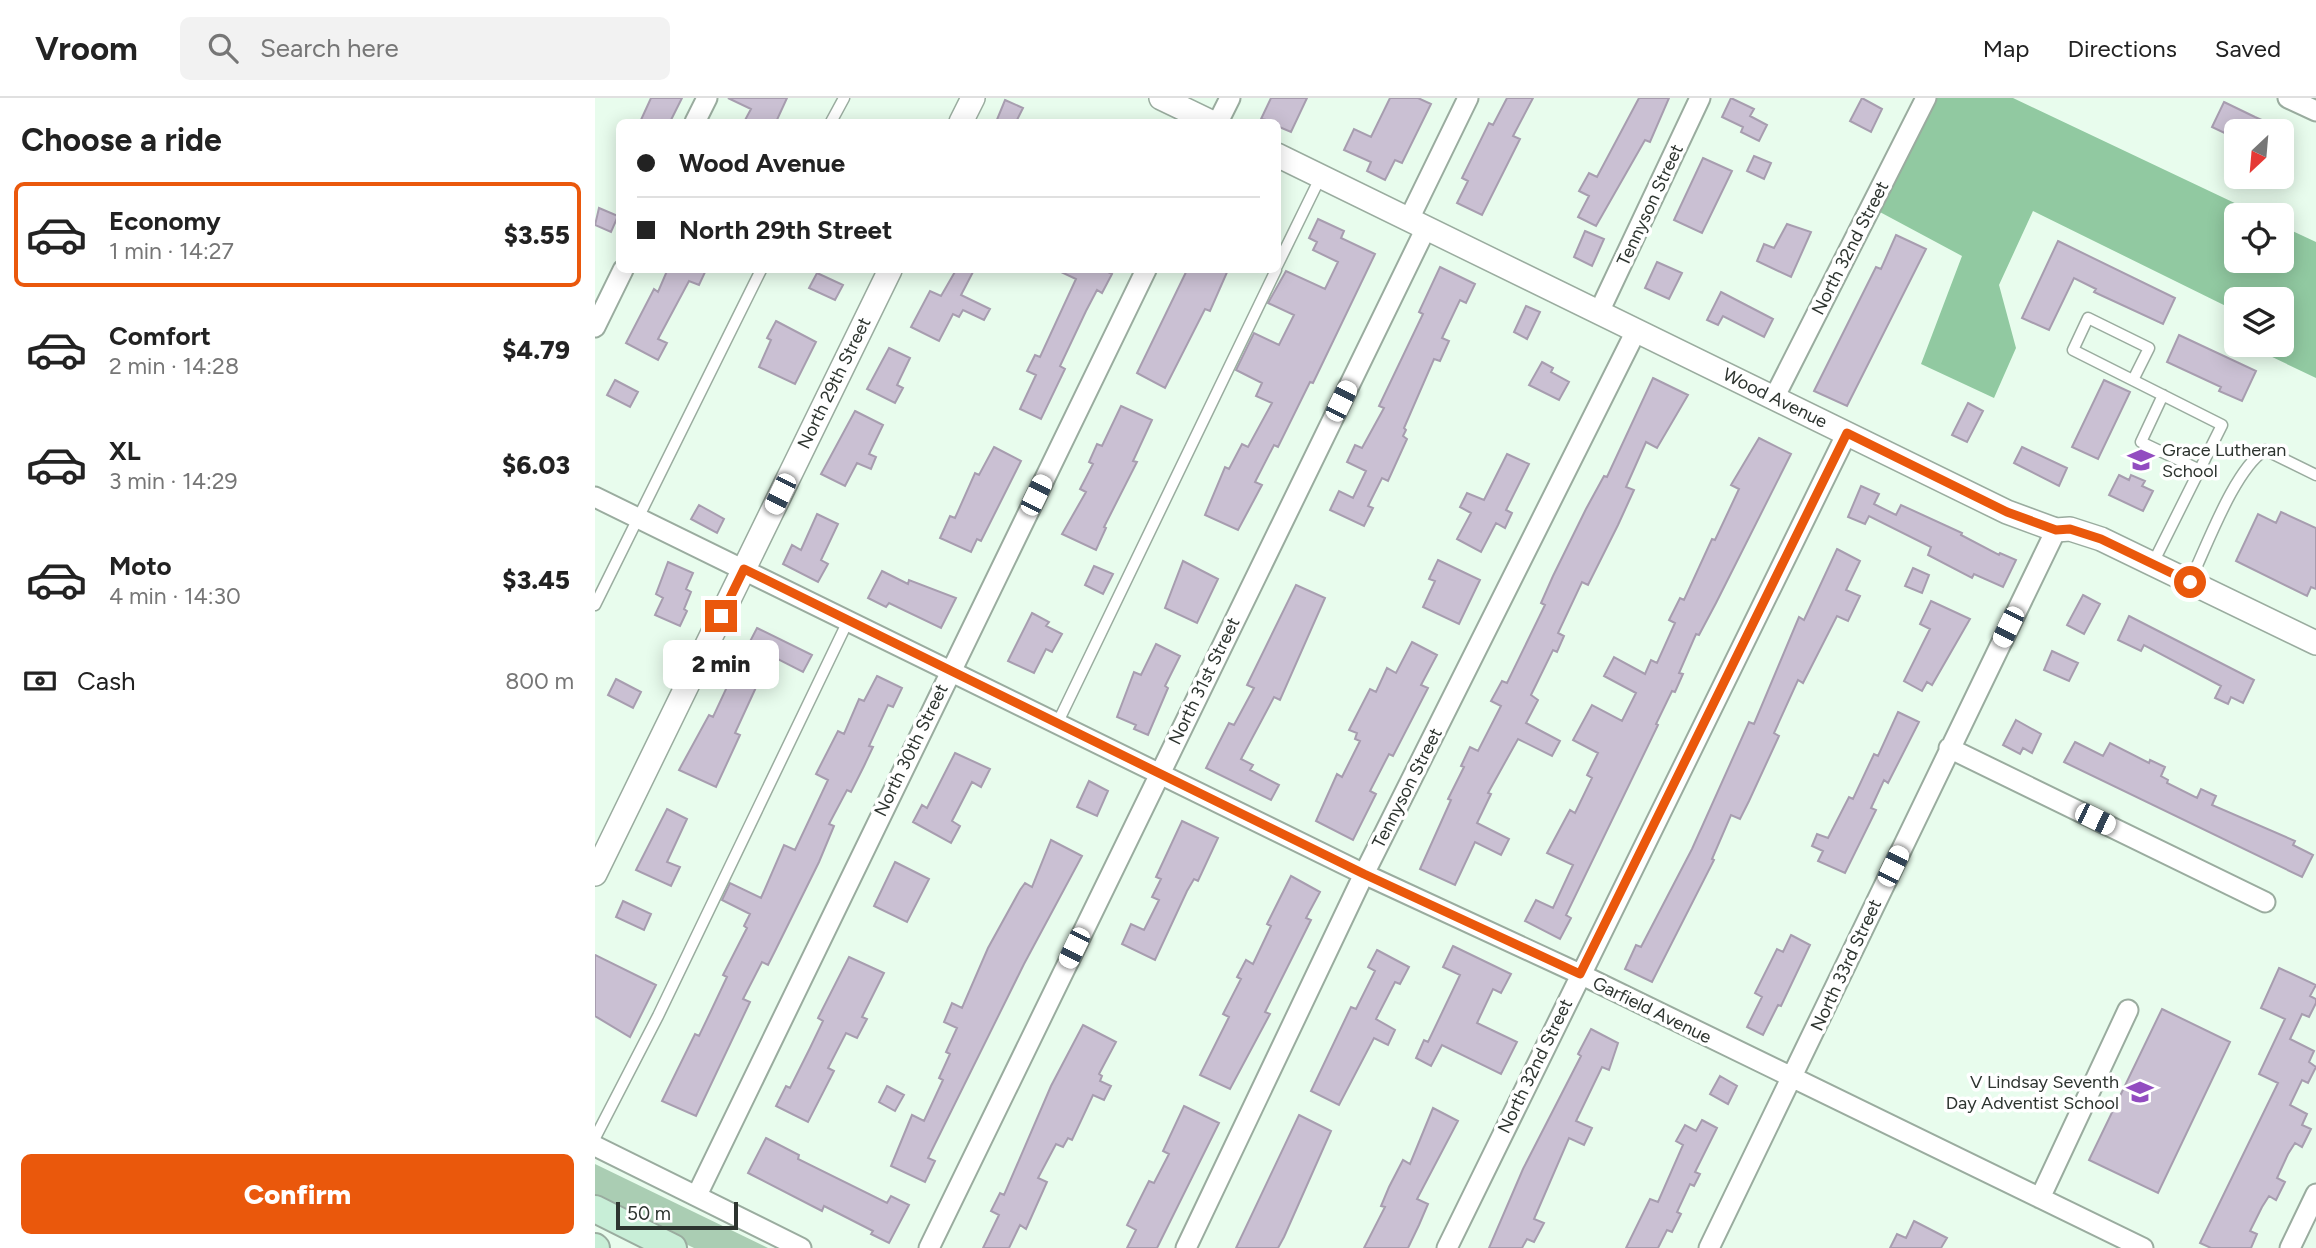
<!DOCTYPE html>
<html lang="en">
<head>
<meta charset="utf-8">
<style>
  body { margin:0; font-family:Figtree,sans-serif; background:#f2f2f2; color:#222; height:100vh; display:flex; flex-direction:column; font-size:26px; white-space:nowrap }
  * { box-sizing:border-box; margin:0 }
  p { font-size:23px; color:#767676 }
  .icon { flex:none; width:38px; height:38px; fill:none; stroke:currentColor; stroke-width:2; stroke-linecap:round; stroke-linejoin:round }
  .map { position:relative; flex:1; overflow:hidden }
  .side { display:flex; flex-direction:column; background:#fff; width:595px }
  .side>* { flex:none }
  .banner { position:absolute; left:21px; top:21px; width:665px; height:154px; border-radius:10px; box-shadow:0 4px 18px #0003; display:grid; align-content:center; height:154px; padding:0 21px; background:#fff }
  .needle { width:46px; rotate:206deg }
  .fabs { position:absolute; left:1629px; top:21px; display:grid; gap:14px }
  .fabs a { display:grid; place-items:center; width:70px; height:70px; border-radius:10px; background:#fff; box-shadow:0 4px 18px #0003; font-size:35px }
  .scale { position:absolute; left:21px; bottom:18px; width:122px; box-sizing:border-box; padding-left:7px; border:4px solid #2d342f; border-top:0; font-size:19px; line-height:24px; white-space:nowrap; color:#2d342f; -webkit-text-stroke:5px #fff; paint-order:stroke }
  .end { position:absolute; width:32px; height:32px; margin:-16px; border:9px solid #ea580c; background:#fff; box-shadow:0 0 0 4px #fff }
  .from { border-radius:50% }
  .bubble { position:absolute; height:49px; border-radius:10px; background:#fff; box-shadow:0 4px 18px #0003; font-size:23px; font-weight:800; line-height:49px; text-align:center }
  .car { position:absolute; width:21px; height:42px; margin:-21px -10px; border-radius:9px; box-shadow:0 0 5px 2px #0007; background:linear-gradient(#fff 24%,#345 0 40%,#fff 0 76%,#345 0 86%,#fff 0) }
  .banner b { display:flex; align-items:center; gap:24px; height:66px; font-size:26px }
  .banner b+b { border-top:2px solid #e0e0e0 }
  .banner i { width:18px; height:18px; background:#222 }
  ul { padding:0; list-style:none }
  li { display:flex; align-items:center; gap:21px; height:105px; margin:0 14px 10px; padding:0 7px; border:4px solid transparent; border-radius:10px }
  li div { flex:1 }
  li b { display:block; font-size:26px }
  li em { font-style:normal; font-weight:800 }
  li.on { border-color:#ea580c }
  li>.icon { width:63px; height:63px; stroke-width:1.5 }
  h2 { padding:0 21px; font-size:32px; line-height:84px }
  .pay { display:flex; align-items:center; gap:18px; height:77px; padding:0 21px; font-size:26px }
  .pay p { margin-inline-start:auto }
  .button { display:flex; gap:14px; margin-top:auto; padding:14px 21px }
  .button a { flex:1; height:80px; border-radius:10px; background:#ea580c; color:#fff; font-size:28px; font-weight:800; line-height:80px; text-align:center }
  header { display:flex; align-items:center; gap:42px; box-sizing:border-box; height:98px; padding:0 35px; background:#fff; border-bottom:2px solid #e0e0e0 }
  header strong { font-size:33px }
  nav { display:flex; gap:38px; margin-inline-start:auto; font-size:24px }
  .search { width:490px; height:63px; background:#f2f2f2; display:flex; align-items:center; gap:18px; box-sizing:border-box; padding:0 24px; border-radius:10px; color:#767676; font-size:26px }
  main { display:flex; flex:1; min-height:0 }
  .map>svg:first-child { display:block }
  .green { fill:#aacdb3 }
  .forest { fill:#91c9a1 }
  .building { fill:#cac0d3; stroke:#a79daf; stroke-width:2 }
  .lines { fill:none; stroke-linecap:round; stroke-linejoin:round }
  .service-casing { stroke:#9aac9f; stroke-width:13 }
  .minor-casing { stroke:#9aac9f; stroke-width:23 }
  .tertiary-casing { stroke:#9aac9f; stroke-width:26 }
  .secondary-casing { stroke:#9aac9f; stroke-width:30 }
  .service { stroke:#fff; stroke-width:10 }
  .minor { stroke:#fff; stroke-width:19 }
  .tertiary { stroke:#fff; stroke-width:23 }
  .secondary { stroke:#c8eed7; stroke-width:26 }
  .route { stroke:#ea580c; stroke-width:9 }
  .labels { text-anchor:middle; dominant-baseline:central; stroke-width:7; stroke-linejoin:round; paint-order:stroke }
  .street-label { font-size:18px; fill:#2d342f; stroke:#fff }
  .poi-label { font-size:18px; fill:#2d342f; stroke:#fff; text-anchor:start }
</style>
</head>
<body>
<header>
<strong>Vroom</strong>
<div class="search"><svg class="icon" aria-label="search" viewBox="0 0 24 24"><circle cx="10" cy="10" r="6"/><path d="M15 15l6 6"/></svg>Search here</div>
<nav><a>Map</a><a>Directions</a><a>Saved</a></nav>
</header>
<main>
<section class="side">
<h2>Choose a ride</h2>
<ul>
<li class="on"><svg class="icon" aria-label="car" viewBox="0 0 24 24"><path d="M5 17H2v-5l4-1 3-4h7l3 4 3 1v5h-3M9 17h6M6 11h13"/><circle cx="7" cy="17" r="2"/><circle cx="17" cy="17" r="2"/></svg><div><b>Economy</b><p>1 min · 14:27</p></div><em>$3.55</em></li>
<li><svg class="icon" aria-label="car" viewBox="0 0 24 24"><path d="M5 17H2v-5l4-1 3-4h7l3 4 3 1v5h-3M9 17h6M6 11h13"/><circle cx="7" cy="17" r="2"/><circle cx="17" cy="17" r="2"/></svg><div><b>Comfort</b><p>2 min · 14:28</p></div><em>$4.79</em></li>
<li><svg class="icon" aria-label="car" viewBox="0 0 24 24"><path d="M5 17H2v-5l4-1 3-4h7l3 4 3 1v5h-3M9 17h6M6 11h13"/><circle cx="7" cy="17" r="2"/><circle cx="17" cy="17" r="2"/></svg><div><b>XL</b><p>3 min · 14:29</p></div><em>$6.03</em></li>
<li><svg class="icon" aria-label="car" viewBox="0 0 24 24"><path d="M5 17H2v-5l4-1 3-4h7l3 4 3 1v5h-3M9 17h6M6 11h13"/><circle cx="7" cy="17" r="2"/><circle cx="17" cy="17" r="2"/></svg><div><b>Moto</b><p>4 min · 14:30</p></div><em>$3.45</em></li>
</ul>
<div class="pay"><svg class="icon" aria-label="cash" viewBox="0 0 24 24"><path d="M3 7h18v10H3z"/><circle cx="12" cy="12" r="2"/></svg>Cash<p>800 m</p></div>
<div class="button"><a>Confirm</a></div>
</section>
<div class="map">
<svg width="1721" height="1150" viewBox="0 0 1721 1150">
  <rect width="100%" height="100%" fill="#e8fced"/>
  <path class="green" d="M0,1066l173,84h-74l-99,-48z"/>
  <path class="forest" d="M1340,0h78l247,117h-23v46h45v-35l34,16v136l-48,-23 -3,-10h17v-46h-45l-1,12 -203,-100 -34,74 17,63 -22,50 -73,-34 41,-108 -84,-45z"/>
  <path class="building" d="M56,0h31l-12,24h-30z
    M133,0h59l-11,24h-32l7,-13z
    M676,0h36l-16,34 -14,-6v-4l-16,-3z
    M795,0h28l13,6 -29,59 -7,-3 -10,20 -18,-9 4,-9 -27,-12 10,-21 17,8z
    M912,0h26l-20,38 7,3 -38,76 -25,-12 11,-22 -6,-3 27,-55 4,2z
    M1044,0h30l-19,44 -5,-2 -49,86 -18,-9 11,-21 -10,-5 10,-18 8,4z
    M1136,0l23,11 -4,7 17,9 -8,16 -18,-9 2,-5 -21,-10z
    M1267,0l20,11 -11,23 -21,-11z
    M410,2l18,8 -7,14h-20z
    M1629,4l31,15 31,14h-49v8l-25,-12z
    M1159,58l17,7 -7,16 -17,-8z
    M1108,60l29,13 -30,62 -28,-13z
    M4,110l19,8 -7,16 -16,-7z
    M723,121l26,12 -3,7 34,16 -62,129 -3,-1 -32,65 -4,-2 -19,37 7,3 -24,45 -33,-15 20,-48 4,2 13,-25 6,3 24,-44 -16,-7 6,-13 -26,-13 18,-37 25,12 15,-30 -26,-12 18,-32 39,18 13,-27 -25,-12 4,-8 -8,-4z
    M1192,126l24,8 -20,45 -34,-16 7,-17 10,4z
    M990,133l19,8 -12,27 -18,-9z
    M1301,137l30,14 -79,157 -33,-15 62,-124 5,2z
    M1463,143l117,57 -12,26 -69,-32 2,-3 -22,-11 -25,52 -27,-12z
    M1062,164l25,11 -13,26 -24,-11z
    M845,169l35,17 -9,19 -6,-3 -18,38 7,3 -9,20 -6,-2 -30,69 2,2 -3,6 4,3 -19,42 -6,-3 -14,28 5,2 -9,18 -34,-16 9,-19 14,7 13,-27 -19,-9 8,-17 7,3 22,-40 -5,-2 44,-92 -4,-2z
    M69,172h42l-7,15 -10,-4 -31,58 9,4 -9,17 -32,-17 28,-54 4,3 9,-21z
    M361,172h18l-13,25 29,14 -6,11 -21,-10 -4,7 -6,-3 -14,27 -28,-14 19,-36 11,5z
    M462,172h47l8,4 -10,19 -5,-3 -11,21 -26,55 5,3 -24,50 -21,-10 16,-34 -9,-4 8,-16 5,2 36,-78z
    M592,172h41l-18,41 -5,-2 -40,79 -28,-15z
    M222,175l26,12 -8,15 -26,-12z
    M1126,194l52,27 -9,18 -41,-21 -5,9 -11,-5z
    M931,208l14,6 -13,27 -13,-7z
    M181,223l40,21 -21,42 -36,-17 12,-27 -4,-2z
    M1584,237l77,36 -14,30 -23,-10 2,-4 -54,-25z
    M294,250l21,10 -13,27 6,3 -8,15 -28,-14z
    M947,264l11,6 -2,4 18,10 -10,18 -30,-15z
    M1058,280l35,17 -31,53 -11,-6 -20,45 8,3 -16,35 -30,60 -6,-3 -24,51 6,3 -7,16 -4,-2 -22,45 7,5 -12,23 34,18 -8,15 -34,-17 -30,54 3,1 -14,29 32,16 -8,16 -26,-13 -20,43 -35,-16 31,-69 -3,-1 16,-32 -3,-1 9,-19 8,4 23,-45 -10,-5 11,-20 5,2 38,-78 -4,-2 12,-27 33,-67 18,-33 3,1z
    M20,282l23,12 -8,15 -23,-12z
    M1509,282l26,12 -32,67 -26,-12z
    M1373,305l15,8 -16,31 -15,-7z
    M526,308l31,14 -19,41 4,1 -33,65 2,1 -10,22 -34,-16 24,-42 -6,-3 13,-25 -4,-2 8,-18 5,2z
    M260,313l28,14 -14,29 7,3 -5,12 -14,-6 -12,23 -24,-12z
    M1164,340l32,16 -75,149 -17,32 -3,-1 -17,39 4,1 -8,18 -3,-1 -16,33 2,1 -92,190 5,3 -11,21 -35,-18 11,-21 17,8 20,-43 -26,-12 23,-43 5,3 17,-35 -5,-3 11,-22 -25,-13 19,-35 30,16 14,-28 -32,-17 10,-19 31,17 6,-14 6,3 18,-40 -6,-3 11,-22 4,2 28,-61 3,1 24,-51 -8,-4z
    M399,349l27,14 -40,80 -4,-2 -6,13 -31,-14 10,-22 5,2 20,-45 4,2z
    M1427,349l45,21 -8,18 -45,-23z
    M912,356l22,10 -23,46 6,3 -7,15 -9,-5 -15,29 -24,-13 14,-26 -11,-6 7,-14 17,7z
    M1524,377l10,5 2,-5 14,6 -3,5 11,5 -10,20 -34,-16z
    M1266,388l18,8 -5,10 22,11 5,-10 61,28 -1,2 38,20 1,-2 16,7 -13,27 -29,-13 -2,4 -44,-23 3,-8 -62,-31 -4,8 -17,-7z
    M104,407l25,14 -7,14 -26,-14z
    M1686,414l35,16v61l-5,-2 -4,9 -71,-35 22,-47 18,9z
    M222,416l21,10 -17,36 7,4 -10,18 -35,-18 9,-19 9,5z
    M1242,451l23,12 -14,29 14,6 -12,25 -11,-5 -34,67 -5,-3 -24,53 5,3 -30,65 -9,18 -9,-4 -19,44 2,1 -62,122 -27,-13 11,-24 5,2 51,-98 57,-127 5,2 45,-107 5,3z
    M843,462l42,20 -21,44 -36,-17 12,-26 -6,-2z
    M588,463l35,18 -21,44 -32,-15z
    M73,464l25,11 -7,16 5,3 -7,17 3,2 -7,15 -25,-11 8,-17 -7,-4z
    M499,468l19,8 -10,20 -18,-9z
    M1318,470l16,7 -7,18 -17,-7z
    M287,473l26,13 1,-4 47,18 -15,30 -52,-25 -3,4 -18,-9z
    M701,487l29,13 -45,102 -6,-3 -33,62 12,6 -3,5 29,15 -8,15 -65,-32 23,-45 5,2 20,-37 -7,-3z
    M1488,497l17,9 -16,30 -17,-9z
    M1336,503l39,18 -38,66 -5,-3 -5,9 -18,-10 26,-52 -10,-5z
    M437,515l17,9 -3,4 16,8 -10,18 -6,-3 -12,24 -26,-12z
    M1534,518l125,64 -11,23 -12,-6 -3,7 -13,-6 6,-12 -77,-41 -3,6 -23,-11z
    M162,530l55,27 -9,17 -27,-14 -13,28 -5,-3 -23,50 5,2 -24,52 -37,-17 30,-55 4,2 21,-45 -4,-2 7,-15 5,2z
    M817,544l25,13 -16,30 7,3 -35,68 -4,-2 -19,37 6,3 -23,46 -37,-19 21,-47 5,3 18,-36 -5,-2 2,-6 -8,-3 21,-41 6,3 11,-24 9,5z
    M561,546l24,12 -15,30 3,2 -20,47 -14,-6 2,-4 -19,-8 17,-45 7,3z
    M1457,553l26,12 -9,18 -25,-11z
    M282,578l25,12 -9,19 -5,-2 -19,41 4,1 -9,19 -13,26 -4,-2 -18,34 5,2 -15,36 -44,89 -7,14 -6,-3 -19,37 7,3 -54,114 -34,-15 33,-67 4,2 11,-23 17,-36 -4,-2 24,-47 -3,-2 6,-12 -28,-14 8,-17 31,15 23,-53 11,5 33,-70 -12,-6 22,-43 6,3 15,-35 5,2z
    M21,581l25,13 -8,16 -25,-13z
    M1303,614l21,10 -31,61 -4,-3 -13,28 5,2 -31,63 -27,-12 5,-10 -11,-5 5,-12 11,4 21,-41 4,2 21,-45 4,2z
    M1421,622l25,14 -9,19 -9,-5 -3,6 -17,-9z
    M1480,644l28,14 7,-13 39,20 1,-3 15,7 -4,9 7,4 -1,3 30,15 4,-9 15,7 -4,9 83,36 -2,4 20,10 -11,22 -238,-115z
    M360,655l35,16 -9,18 -9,-5 -20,39 8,5 -9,17 -38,-21 9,-17 5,3z
    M494,683l19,10 -11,25 -20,-9z
    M72,711l20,10 -20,43 13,5 -9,19 -35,-16z
    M587,723l36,17 -20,43 -4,-2 -7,12 -32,69 -33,-16 9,-20 13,6 15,-30 -7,-3 9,-18 -5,-2z
    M456,742l31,16 -58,108 -96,194 7,3 -10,21 -34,-16 21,-51 12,6 19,-41 -4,-2 11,-24 -4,-2 11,-24 -13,-6 8,-19 10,5 26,-60 32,-58 5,-7 7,4z
    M300,764l34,17 -22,43 -33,-16z
    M696,778l29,16 -14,26 5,2 -46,92 5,2 -40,75 -30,-14 29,-58 -6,-3 18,-35 -4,-2 9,-17 7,4 18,-38 -4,-2z
    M28,803l28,13 -7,16 -28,-13z
    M1196,837l19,10 -29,61 -3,-1 -15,30 -16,-8 15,-30 -7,-4 22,-44 6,3z
    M858,848l58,28 -10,19 -8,-4 -16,34 40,19 -16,32 -59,-29 -11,21 -15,-8 8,-18 4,2 32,-67 -17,-8z
    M782,852l32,17 -9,17 -5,-2 -19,37 19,11 -7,15 -14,-7 -35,67 -28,-14 40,-84 5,2 19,-38 -7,-4z
    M0,857l61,30 -26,52 -35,-21z
    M254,859l35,16 -22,44 5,2 -10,19 -11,-5 -18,35 6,3 -26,51 -32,-16 10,-20 4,2 20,-40 13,-27 -5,-3z
    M1684,870l37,17 -6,11 6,3v4l-7,14 -7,-3 -12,25 24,12 -5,11 7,5 -8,16 -6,-3 -12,25 17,9 -5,11 9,4 -9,18 -7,-4 -7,11 -11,24 8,4 -9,18 -7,-4 -7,11 -12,24 7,3 -6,14h-40l-11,-5 78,-160 -19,-9 26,-55 -24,-11z
    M1567,911l68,33 -72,151 -69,-33z
    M488,927l33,17 -17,32 3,2 -2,5 11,5 -7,14 -11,-5 -21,45 -4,-2 -5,9 -7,-3 -18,34 9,4 -21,47 -6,-4 -11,23h-26l16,-33 -8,-4 9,-18 4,2 47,-109z
    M996,931l27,14 -9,27 -7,-3 -26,54 16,7 -8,17 -15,-7 -35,81 10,4 -10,19 -7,-3 -5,9h-33l34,-79 58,-113 -3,-2z
    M1125,978l17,10 -9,18 -18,-10z
    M292,988l17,9 -9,16 -16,-9z
    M589,1008l35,17 -62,125h-30l9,-18 -9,-5 22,-44 5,2 15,-29 -6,-3z
    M838,1010l25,13 -41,78 11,5 -9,21 -11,23h-44l21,-41 -4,-1 8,-19 14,-27 7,4z
    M704,1017l32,16 -47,106 -6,11h-42z
    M1107,1022l15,8 -22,44 5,2 -6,12 -4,-2 -13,28 4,2 -9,18 -5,-2 -9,18h-32l24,-49 8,3 25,-57 -7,-4 9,-16 11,6z
    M171,1040l33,17 -1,4 89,44 4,-7 18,9 -20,38 -18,-9 2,-3 -49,-25 -2,5 -74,-38z
    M1319,1123l33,17 -6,10h-51l7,-14 9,4z"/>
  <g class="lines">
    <g class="service-casing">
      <path id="service" d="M236,24l13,-24
        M682,168l44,-90
        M1538,282l16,-32 -61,-30 -15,32 149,75 -70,140
        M1568,297l-22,47 59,28
        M1595,483c17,-35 44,-111 75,-131l51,25
        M0,507l166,-335
        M462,626l219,-454
        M0,1040l63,-122 190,-395"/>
    </g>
    <g class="minor-casing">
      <path id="minor" d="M1693,0l28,13
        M100,24l12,-24
        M623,24l12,-24
        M814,121l59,-121
        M1004,214l101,-214
        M0,229l28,-57
        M1179,300l152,-300
        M0,399l769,377 216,100 563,274
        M1354,650l316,154
        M0,1048l206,102
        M102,1097l449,-925
        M1445,1100l88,-188
        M334,1150l497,-1020
        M591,1150l178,-374 272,-543
        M852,1150l400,-815
        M1114,1150l347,-718
        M1695,1150l26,-54"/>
    </g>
    <g class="tertiary-casing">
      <path id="tertiary" d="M566,0l50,24
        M366,24l12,-24
        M682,57l730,357 49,18 14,-1 31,10 215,104
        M0,776l295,-604"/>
    </g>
    <g class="secondary-casing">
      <path id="secondary" d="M0,1111l78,39
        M0,1149l1,1"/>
    </g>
    <use href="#service" class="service"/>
    <use href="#minor" class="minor"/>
    <use href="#tertiary" class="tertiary"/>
    <use href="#secondary" class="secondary"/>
  </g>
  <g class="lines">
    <path class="route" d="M126,518l23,-47 620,305 216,100 267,-541 160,79 49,18 14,-1 31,10 89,43"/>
  </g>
  <defs>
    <g id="school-bare" transform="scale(2.1)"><path d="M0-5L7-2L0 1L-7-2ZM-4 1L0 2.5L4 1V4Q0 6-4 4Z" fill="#924cc0" stroke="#fff" stroke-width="2.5" paint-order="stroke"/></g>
  </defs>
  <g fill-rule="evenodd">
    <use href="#school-bare" x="1546" y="362"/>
    <use href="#school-bare" x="1545" y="994"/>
  </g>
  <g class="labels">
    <g class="street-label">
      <text transform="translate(1055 107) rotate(-65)">Tennyson Street</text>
      <text transform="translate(1255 150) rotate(-63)">North 32nd Street</text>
      <text transform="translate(239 285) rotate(-64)">North 29th Street</text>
      <text transform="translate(1180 300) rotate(26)">Wood Avenue</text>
      <text transform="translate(609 583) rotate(-64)">North 31st Street</text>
      <text transform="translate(316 652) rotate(-64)">North 30th Street</text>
      <text transform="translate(812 690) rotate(-63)">Tennyson Street</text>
      <text transform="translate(1251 867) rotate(-65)">North 33rd Street</text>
      <text transform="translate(1057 912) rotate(26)">Garfield Avenue</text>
      <text transform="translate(940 968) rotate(-64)">North 32nd Street</text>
    </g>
    <g class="poi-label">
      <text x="1567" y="352">Grace Lutheran<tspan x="1567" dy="21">School</tspan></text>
      <text x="1524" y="984" text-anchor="end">V Lindsay Seventh<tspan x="1524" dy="21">Day Adventist School</tspan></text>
    </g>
  </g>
</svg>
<div class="fabs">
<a><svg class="needle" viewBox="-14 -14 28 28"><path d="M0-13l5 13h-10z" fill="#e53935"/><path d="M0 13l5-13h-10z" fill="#767676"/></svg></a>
<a><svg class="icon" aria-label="locate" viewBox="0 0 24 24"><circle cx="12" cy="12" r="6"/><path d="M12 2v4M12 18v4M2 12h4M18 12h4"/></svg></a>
<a><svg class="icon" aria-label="layers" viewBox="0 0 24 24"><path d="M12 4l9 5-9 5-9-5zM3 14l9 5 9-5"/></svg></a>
</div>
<div class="scale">50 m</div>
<i class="end from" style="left:1595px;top:484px"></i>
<i class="end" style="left:126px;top:518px"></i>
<div class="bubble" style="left:68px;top:542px;width:116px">2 min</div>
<i class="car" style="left:746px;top:303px;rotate:26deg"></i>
<i class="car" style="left:185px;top:396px;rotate:206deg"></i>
<i class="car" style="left:441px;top:397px;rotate:26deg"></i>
<i class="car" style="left:1413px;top:529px;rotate:206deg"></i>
<i class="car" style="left:1500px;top:721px;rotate:116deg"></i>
<i class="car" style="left:1298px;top:768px;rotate:26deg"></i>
<i class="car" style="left:479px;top:850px;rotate:206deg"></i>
<div class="banner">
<b><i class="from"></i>Wood Avenue</b>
<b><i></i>North 29th Street</b>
</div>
</div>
</main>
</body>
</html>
